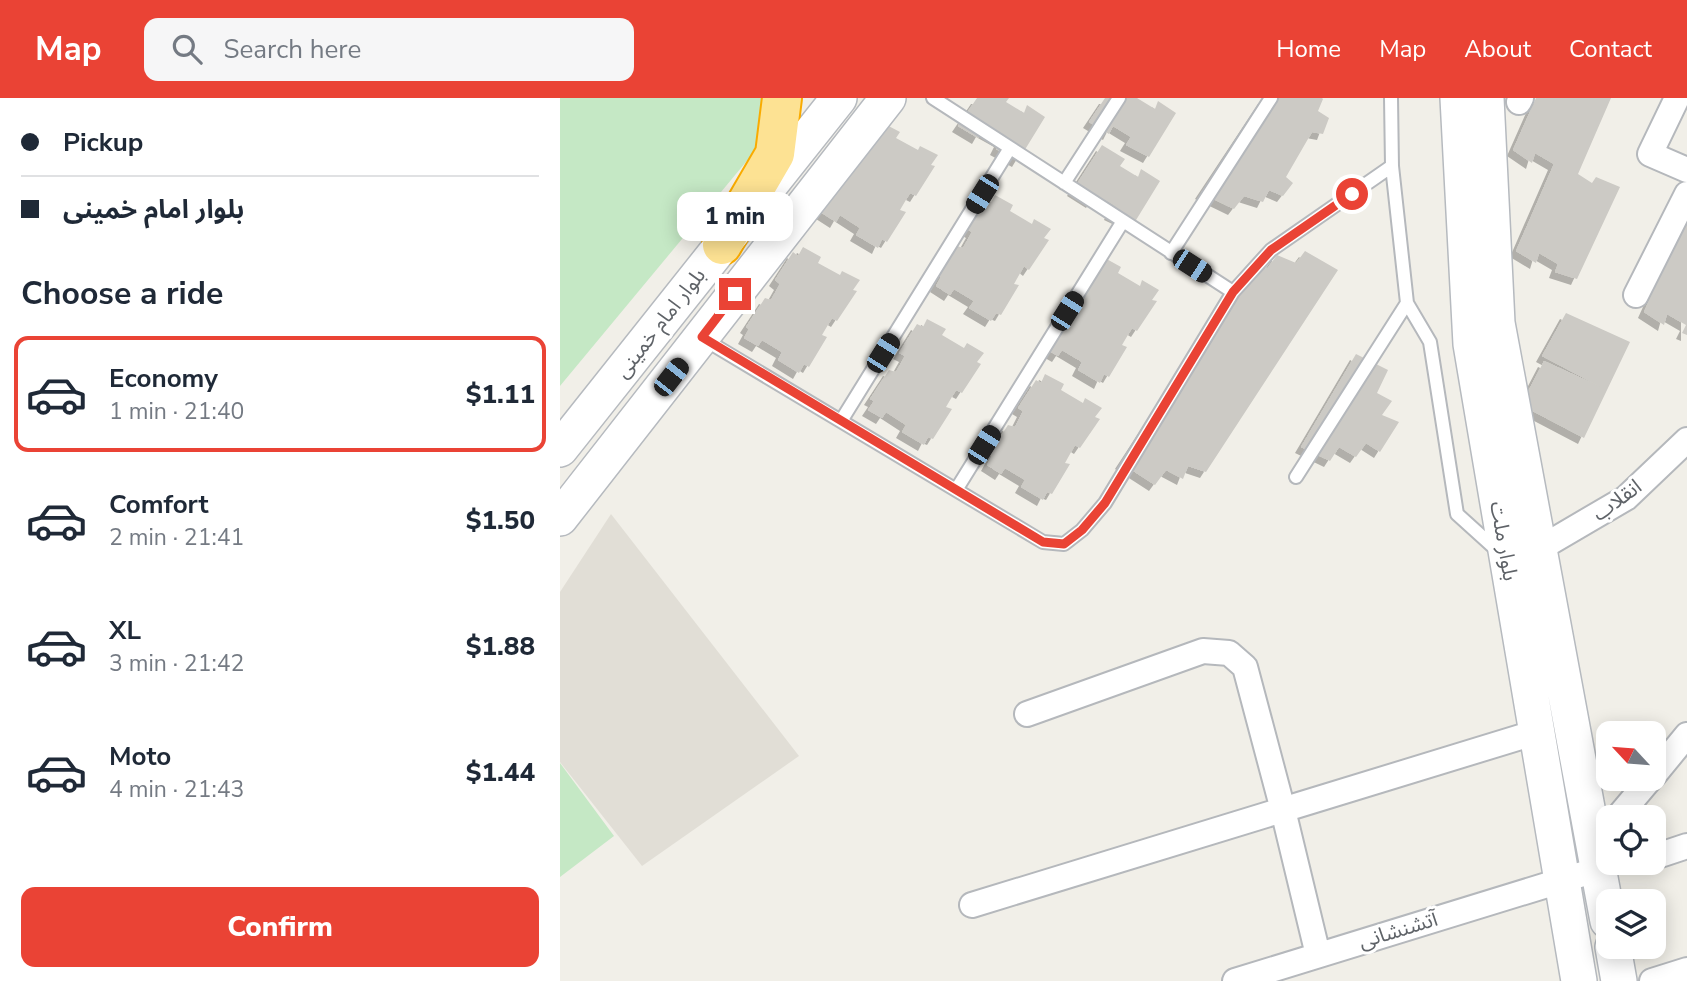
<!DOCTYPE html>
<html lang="en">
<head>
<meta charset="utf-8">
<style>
  body { margin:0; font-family:"Nunito Sans","Noto Sans Arabic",sans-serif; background:#f6f6f7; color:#1f2937; height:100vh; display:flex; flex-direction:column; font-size:26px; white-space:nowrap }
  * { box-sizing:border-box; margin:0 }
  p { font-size:23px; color:#747a83 }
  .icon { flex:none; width:38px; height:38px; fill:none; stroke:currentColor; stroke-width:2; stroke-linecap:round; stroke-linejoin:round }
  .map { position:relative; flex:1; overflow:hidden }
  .drawer { display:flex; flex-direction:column; background:#fff; width:560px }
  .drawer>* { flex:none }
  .banner { display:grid; align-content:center; height:154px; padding:0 21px; background:#fff }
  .needle { width:46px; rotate:296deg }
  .tools { position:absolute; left:1036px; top:623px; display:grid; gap:14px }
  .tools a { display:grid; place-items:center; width:70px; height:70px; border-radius:14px; background:#fff; box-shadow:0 4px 18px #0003; font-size:35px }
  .end { position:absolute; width:32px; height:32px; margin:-16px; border:9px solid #ea4335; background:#fff; box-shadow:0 0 0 4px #fff }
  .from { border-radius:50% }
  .bubble { position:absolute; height:49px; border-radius:14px; background:#fff; box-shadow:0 4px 18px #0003; font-size:23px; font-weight:800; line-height:49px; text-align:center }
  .car { position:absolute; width:21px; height:42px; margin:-21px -10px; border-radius:9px; box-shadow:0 0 5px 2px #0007; background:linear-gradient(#222 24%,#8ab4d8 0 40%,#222 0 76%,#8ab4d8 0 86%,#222 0) }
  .banner b { display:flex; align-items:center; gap:24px; height:66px; font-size:26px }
  .banner b+b { border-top:2px solid #e0e1e3 }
  .banner i { width:18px; height:18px; background:#1f2937 }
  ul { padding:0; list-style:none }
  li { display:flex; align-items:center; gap:21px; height:116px; margin:0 14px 10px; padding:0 7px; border:4px solid transparent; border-radius:14px }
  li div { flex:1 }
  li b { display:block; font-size:26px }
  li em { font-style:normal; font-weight:800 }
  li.current { border-color:#ea4335 }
  li>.icon { width:63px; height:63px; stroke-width:1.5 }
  h2 { padding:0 21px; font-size:32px; line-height:84px }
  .action { display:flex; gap:14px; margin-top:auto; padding:14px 21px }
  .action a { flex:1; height:80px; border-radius:14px; background:#ea4335; color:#fff; font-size:28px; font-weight:800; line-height:80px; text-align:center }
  header { display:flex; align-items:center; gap:42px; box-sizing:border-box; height:98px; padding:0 35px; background:#ea4335; color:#fff }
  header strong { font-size:33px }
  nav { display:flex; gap:38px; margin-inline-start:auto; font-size:24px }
  .search { width:490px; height:63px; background:#f6f6f7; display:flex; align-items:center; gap:18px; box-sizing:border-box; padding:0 24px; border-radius:14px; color:#747a83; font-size:26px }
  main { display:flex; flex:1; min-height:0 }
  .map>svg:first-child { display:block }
  .education { fill:#e1ded6 }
  .green { fill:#c5e8c5 }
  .building { fill:#cccac5; filter:url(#shadow) }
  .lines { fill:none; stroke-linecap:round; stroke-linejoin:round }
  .lane-casing { stroke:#b5b8bc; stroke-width:16 }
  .street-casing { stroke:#b5b8bc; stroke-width:28 }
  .secondary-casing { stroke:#b6babf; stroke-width:38 }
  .highway-casing { stroke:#f9ab00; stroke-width:42 }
  .lane { stroke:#fff; stroke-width:12 }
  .street { stroke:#fff; stroke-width:24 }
  .secondary { stroke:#fff; stroke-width:35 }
  .highway { stroke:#fde293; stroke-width:38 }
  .route { stroke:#ea4335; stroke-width:9 }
  .labels { text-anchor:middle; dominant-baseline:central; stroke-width:6; stroke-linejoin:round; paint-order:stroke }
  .street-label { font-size:21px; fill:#5f6368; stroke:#fff }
</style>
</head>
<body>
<header>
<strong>Map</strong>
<div class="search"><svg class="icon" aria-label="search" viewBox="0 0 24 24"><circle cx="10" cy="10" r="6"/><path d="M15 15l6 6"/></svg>Search here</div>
<nav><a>Home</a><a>Map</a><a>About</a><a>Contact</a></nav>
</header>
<main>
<section class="drawer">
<div class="banner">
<b><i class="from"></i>Pickup</b>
<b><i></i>بلوار امام خمینی</b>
</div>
<h2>Choose a ride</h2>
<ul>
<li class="current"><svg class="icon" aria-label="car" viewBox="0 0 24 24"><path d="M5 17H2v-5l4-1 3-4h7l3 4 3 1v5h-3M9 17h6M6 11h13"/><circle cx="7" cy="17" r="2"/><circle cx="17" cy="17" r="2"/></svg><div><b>Economy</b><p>1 min · 21:40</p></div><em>$1.11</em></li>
<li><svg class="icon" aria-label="car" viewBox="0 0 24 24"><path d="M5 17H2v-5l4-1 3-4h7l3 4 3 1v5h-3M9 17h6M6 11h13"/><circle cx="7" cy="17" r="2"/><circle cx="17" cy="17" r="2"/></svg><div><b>Comfort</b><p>2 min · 21:41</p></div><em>$1.50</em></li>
<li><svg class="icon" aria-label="car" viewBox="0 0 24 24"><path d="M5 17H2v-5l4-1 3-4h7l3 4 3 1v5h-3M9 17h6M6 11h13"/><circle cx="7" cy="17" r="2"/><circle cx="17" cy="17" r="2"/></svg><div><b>XL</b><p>3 min · 21:42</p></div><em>$1.88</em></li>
<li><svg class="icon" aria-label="car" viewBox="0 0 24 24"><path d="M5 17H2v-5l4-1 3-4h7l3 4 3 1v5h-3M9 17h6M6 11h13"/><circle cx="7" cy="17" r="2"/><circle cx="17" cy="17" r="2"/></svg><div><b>Moto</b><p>4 min · 21:43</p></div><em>$1.44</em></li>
</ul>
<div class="action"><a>Confirm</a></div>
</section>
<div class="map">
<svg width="1127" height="883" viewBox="0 0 1127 883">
  <defs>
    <filter id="shadow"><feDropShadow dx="-6" dy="6" stdDeviation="0" flood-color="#0004"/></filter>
  </defs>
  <rect width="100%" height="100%" fill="#f1efe8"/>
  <path class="education" d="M51,416l188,242 -157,110 -82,-104v-170z"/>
  <path class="green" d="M0,0h239l-239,288z
    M0,665l54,73 -54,41z"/>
  <path class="building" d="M417,0h32l-3,4 18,11 3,-8 18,12 -27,44 -22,-12 4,-8 -18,-10 -4,7 -20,-12z
    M545,0h32l18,11 3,-8 18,12 -27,44 -23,-12 5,-8 -18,-11 -4,8 -20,-12z
    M704,0h58l1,1 -5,12 11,7 -6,16 -11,-2 -26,45 7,6 -10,13 -14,-6 -6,12 -19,-6 -10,13 -33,-16z
    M976,0h75l-33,76 14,9 4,-6 24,10 -43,92 -22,-7 3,-8 -19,-11 -3,10 -20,-12 38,-87 -19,-11 -3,10 -19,-13z
    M321,24l19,10 -4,6 22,12 2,-4 18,9 -7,10 4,1 -19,30 -6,-3 -10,17 6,2 -19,30 -5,-3 -4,9 -22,-13 4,-7 -20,-13 -4,7 -14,-9 6,-9 -4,-2z
    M542,47l23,14 -5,7 18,11 3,-8 19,12 -27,44 -23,-11 4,-9 -17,-10 -5,7 -19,-12z
    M435,97l18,10 -3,6 22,13 2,-5 17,10 -7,9 5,2 -20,30 -5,-4 -10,18 5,1 -18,30 -5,-2 -5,8 -22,-13 5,-7 -20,-12 -4,6 -14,-9 5,-9 -3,-2 19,-29 6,2 9,-16 -5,-3 18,-28 5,3z
    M1127,119v118l-5,-2 4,-8 -19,-11 -3,11 -20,-13z
    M243,149l18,10 -3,6 22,12 2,-4 18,9 -7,10 4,1 -20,30 -5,-3 -10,17 5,2 -18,30 -5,-3 -5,9 -21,-13 4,-8 -20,-12 -4,6 -14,-8 5,-9 -3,-2 19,-29 6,2 9,-16 -5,-4 18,-28 5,4z
    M745,153l33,19 -132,202 -18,-6 -5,13 -17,-9 -11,15 -34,-22 132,-202 14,8 10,-14 19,8z
    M543,159l18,10 -3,6 22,13 2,-6 17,10 -7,10 5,1 -20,30 -5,-3 -10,17 5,2 -18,30 -5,-3 -4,9 -22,-13 4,-8 -20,-12 -4,6 -14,-8z
    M1006,215l64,29 -46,96 -63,-33 23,-44 57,26 -59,-31z
    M367,221l19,10 -4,6 22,13 3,-5 17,10 -7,9 4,2 -19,29 -6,-3 -10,17 6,2 -19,30 -5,-2 -4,8 -22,-13 4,-7 -20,-13 -4,6 -14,-8 6,-9 -4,-2 19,-29 7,2 9,-16 -6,-3 18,-29 6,3z
    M796,256l32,16 -11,23 15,8 -10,14 17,7 -19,30 -14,-9 -10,14 -17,-10 -9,14 -29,-14z
    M485,276l19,10 -3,6 22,13 2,-5 17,10 -7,9 5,2 -20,29 -5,-3 -10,18 5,1 -18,30 -5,-2 -4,8 -22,-13 4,-7 -20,-12 -4,6 -14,-9 5,-9 -3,-2 19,-29 7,2 8,-16 -5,-3 18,-28 5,3z"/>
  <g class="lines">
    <g class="lane-casing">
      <path id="lane" d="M373,0l300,194
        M504,85l55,-85
        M611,155l100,-155
        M847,205l23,39 27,172 42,38
        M142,240l341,204 21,2 18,-14 23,-27 128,-211 38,-42 121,-84 -1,-68
        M281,323l169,-273
        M736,379l111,-174 -15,-137
        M396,392l167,-269"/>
    </g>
    <g class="street-casing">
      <path id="street" d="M1117,0l-27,56 37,16
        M959,4l2,-4
        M1076,197l51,-101
        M966,455l13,-4 87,-51 61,-58
        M467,616l176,-63 26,2 16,14 38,143 35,145
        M1094,677l33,-40
        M1058,719l32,-38
        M1094,759l33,-11
        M412,807l565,-173
        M675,883l364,-112
        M1092,883l35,-11"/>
    </g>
    <g class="secondary-casing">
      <path id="secondary" d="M898,0l13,246 108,637
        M926,0l11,225 111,598
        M0,351l279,-351
        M0,420l328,-420
        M1053,849l6,34"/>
    </g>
    <g class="highway-casing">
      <path id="highway" d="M162,147l53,-91 7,-56"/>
    </g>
    <use href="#lane" class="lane"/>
    <use href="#street" class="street"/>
    <use href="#secondary" class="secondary"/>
    <use href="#highway" class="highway"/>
  </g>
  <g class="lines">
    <path class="route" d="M175,196l-33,43 341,205 21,2 18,-14 23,-27 128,-211 38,-42 81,-56"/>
  </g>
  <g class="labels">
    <g class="street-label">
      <text transform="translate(100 225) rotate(-52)">بلوار امام خمینی</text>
      <text transform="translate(1057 402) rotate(-36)">انقلاب</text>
      <text transform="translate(944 443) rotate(80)">بلوار ملت</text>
      <text transform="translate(838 832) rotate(-17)">آتشنشانی</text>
    </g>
  </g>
</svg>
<div class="tools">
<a><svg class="needle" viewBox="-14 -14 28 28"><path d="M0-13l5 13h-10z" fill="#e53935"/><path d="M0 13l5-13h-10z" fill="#747a83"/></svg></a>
<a><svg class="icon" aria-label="locate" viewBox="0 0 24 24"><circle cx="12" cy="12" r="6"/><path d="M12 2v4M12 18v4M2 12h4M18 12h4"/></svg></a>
<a><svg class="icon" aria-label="layers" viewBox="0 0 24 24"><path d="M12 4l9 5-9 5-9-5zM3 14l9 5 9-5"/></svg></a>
</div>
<i class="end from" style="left:792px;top:96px"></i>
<i class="end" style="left:175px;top:196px"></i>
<div class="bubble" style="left:117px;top:94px;width:116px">1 min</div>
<i class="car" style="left:422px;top:96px;rotate:212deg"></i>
<i class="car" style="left:632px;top:168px;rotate:123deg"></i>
<i class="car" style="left:507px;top:213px;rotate:32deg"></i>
<i class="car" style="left:323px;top:255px;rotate:32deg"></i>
<i class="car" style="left:111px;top:279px;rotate:38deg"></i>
<i class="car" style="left:424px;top:347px;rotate:32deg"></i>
</div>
</main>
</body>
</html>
